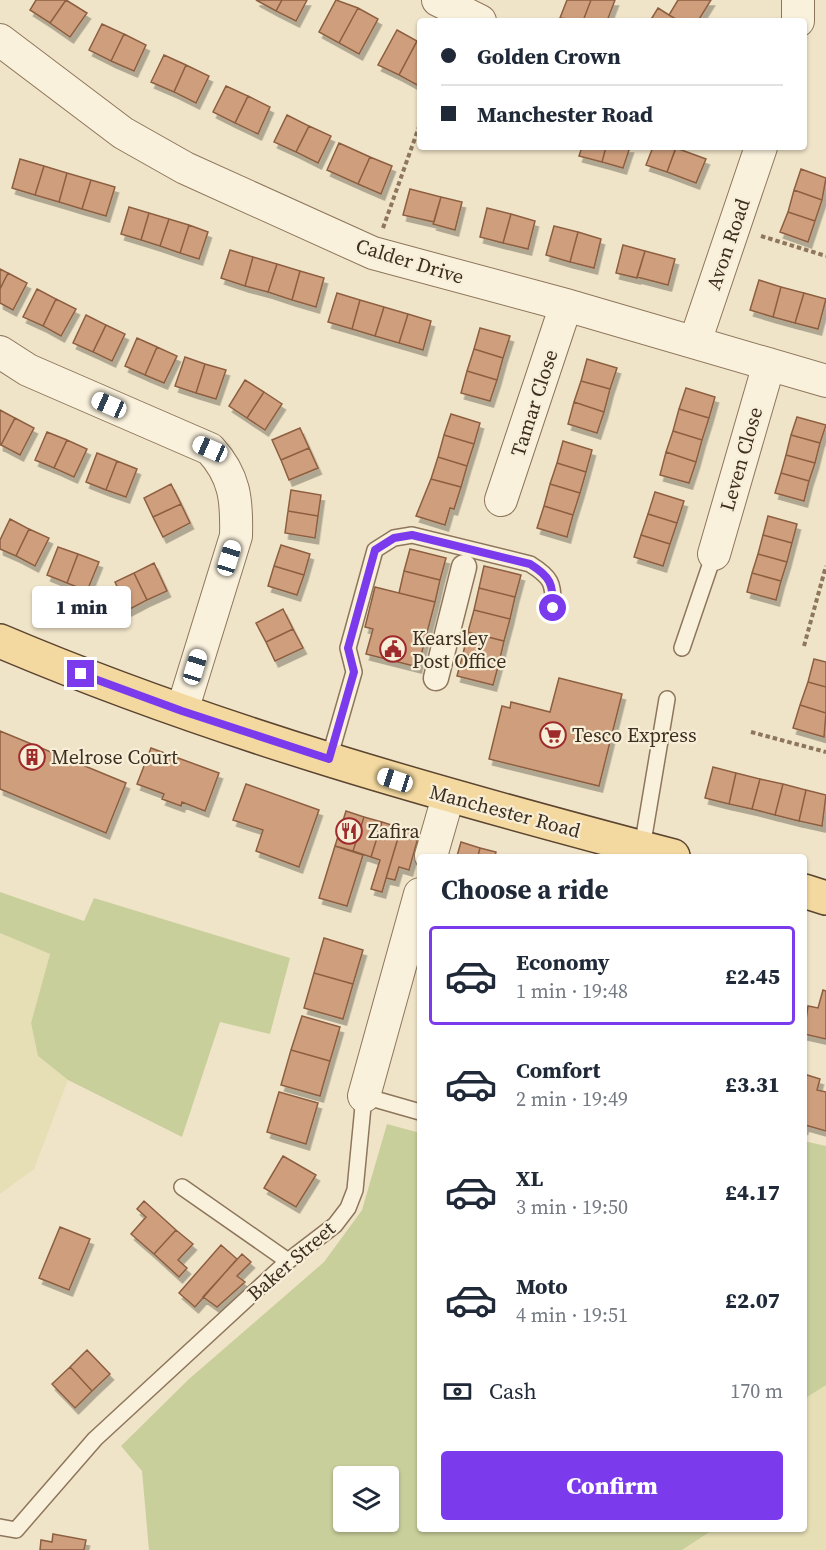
<!DOCTYPE html>
<html lang="en">
<head>
<meta charset="utf-8">
<style>
  body { margin:0; font-family:"Source Serif 4",serif; background:#f6f6f7; color:#1f2937; height:100vh; display:flex; flex-direction:column; font-size:22px; white-space:nowrap }
  * { box-sizing:border-box; margin:0 }
  p { font-size:20px; color:#747a83 }
  .icon { flex:none; width:33px; height:33px; fill:none; stroke:currentColor; stroke-width:2; stroke-linecap:round; stroke-linejoin:round }
  .map { position:relative; flex:1; overflow:hidden }
  .drawer { position:absolute; left:417px; top:854px; width:390px; height:678px; display:flex; flex-direction:column; background:#fff; border-radius:6px; box-shadow:0 2px 4px #0004 }
  .drawer>* { flex:none }
  .hud { position:absolute; left:417px; top:18px; width:390px; height:132px; border-radius:6px; box-shadow:0 2px 4px #0004; display:grid; align-content:center; height:132px; padding:0 24px; background:#fff }
  .tools { position:absolute; left:333px; top:1466px; display:grid; gap:12px }
  .tools a { display:grid; place-items:center; width:66px; height:66px; border-radius:6px; background:#fff; box-shadow:0 2px 4px #0004; font-size:30px }
  .end { position:absolute; width:27px; height:27px; margin:-14px; border:8px solid #7c3aed; background:#fff; box-shadow:0 0 0 3px #fff }
  .from { border-radius:50% }
  .bubble { position:absolute; height:42px; border-radius:6px; background:#fff; box-shadow:0 2px 4px #0004; font-size:20px; font-weight:800; line-height:42px; text-align:center }
  .car { position:absolute; width:18px; height:36px; margin:-18px -9px; border-radius:8px; box-shadow:0 0 4px 2px #0007; background:linear-gradient(#fff 24%,#345 0 40%,#fff 0 76%,#345 0 86%,#fff 0) }
  .hud b { display:flex; align-items:center; gap:21px; height:57px; font-size:22px }
  .hud b+b { border-top:2px solid #e0e1e3 }
  .hud i { width:15px; height:15px; background:#1f2937 }
  ul { padding:0; list-style:none }
  li { display:flex; align-items:center; gap:18px; height:99px; margin:0 12px 9px; padding:0 12px; border:3px solid transparent; border-radius:6px }
  li div { flex:1 }
  li b { display:block; font-size:22px }
  li em { font-style:normal; font-weight:800 }
  li.on { border-color:#7c3aed }
  li>.icon { width:54px; height:54px; stroke-width:1.5 }
  h2 { padding:0 24px; font-size:27px; line-height:72px }
  .pay { display:flex; align-items:center; gap:15px; height:66px; padding:0 24px; font-size:22px }
  .pay p { margin-inline-start:auto }
  .button { display:flex; gap:12px; margin-top:auto; padding:12px 24px }
  .button a { flex:1; height:69px; border-radius:6px; background:#7c3aed; color:#fff; font-size:24px; font-weight:800; line-height:69px; text-align:center }
  .map>svg:first-child { display:block }
  .farmland { fill:#e6deb5 }
  .green { fill:#c9cf9b; fill-rule:evenodd }
  .building { fill:#cf9f7d; stroke:#8d5f41; stroke-width:1.5; filter:url(#shadow) }
  .lines { fill:none; stroke-linecap:round; stroke-linejoin:round }
  .service-casing { stroke:#8d765c; stroke-width:18 }
  .pedestrian-casing { stroke:#8d765c; stroke-width:27 }
  .minor-casing { stroke:#8d765c; stroke-width:34 }
  .primary-casing { stroke:#5b4430; stroke-width:36 }
  .path { stroke:#8d765c; stroke-width:4; stroke-dasharray:4.5 3; stroke-linecap:butt }
  .service { stroke:#faf1dc; stroke-width:15 }
  .pedestrian { stroke:#faf1dc; stroke-width:24 }
  .minor { stroke:#faf1dc; stroke-width:32 }
  .primary { stroke:#f3d9a0; stroke-width:33 }
  .route { stroke:#7c3aed; stroke-width:8 }
  .labels { text-anchor:middle; dominant-baseline:central; stroke-width:4.5; stroke-linejoin:round; paint-order:stroke }
  .street-label { font-size:20px; fill:#3d2e20; stroke:#f7eed8 }
  .poi-label { font-size:20px; fill:#3d2e20; stroke:#f7eed8; text-anchor:start }
</style>
</head>
<body>
<div class="map">
<svg width="826" height="1550" viewBox="0 0 826 1550">
  <defs>
    <filter id="shadow"><feDropShadow dx="3.5" dy="6" stdDeviation="0" flood-color="#0004"/></filter>
  </defs>
  <rect width="100%" height="100%" fill="#f0e4c8"/>
  <path class="farmland" d="M0,933l50,21 -19,69 7,33 30,24 -34,89 -34,25z
    M826,1385v165h-144l32,-21 90,-1v-129z"/>
  <path class="green" d="M0,892l84,29 10,-23 196,60 -20,76 -50,-12 -38,115 -114,-57 -30,-24 -7,-33 19,-69 -50,-21z
    M387,1124l33,9v395l294,1 -32,21h-533l-7,-79 -21,-25 68,-67 135,-117 38,-52zM344,1476h44v45h-44z
    M804,1141l22,5v239l-22,14z"/>
  <path class="building" d="M36,0h30l-16,23 -20,-13z
    M66,0l21,13 -17,24 -20,-14z
    M256,0h26l-6,11z
    M282,0h25l-11,21 -20,-10z
    M336,0l22,8 -19,35 -20,-11z
    M567,0h24l-8,21 -23,-3z
    M591,0h24l-8,21h-24z
    M678,0h33l-13,21h-19l-10,-6z
    M358,8l20,11 -19,35 -20,-11z
    M658,8l11,7 10,6h-29z
    M102,24l22,10 -13,27 -22,-11z
    M397,30l20,11 -18,34 -21,-10z
    M124,34l22,11 -12,26 -23,-10z
    M417,41l3,1 -1,44 -20,-11z
    M164,55l22,10 -12,27 -23,-10z
    M186,65l23,11 -13,27 -22,-11z
    M226,86l22,10 -13,27 -22,-11z
    M248,96l22,11 -12,27 -23,-11z
    M287,115l22,11 -13,26 -22,-10z
    M309,126l22,10 -13,27 -22,-11z
    M339,143l31,14 -12,27 -31,-14z
    M582,147h24l-4,15 -23,-6z
    M606,147h24l-7,21 -21,-6z
    M653,147h23l-9,25 -21,-7z
    M676,148l30,11 -10,24 -29,-11z
    M370,157l22,9 -11,28 -23,-10z
    M20,159l24,7 -9,29 -23,-7z
    M44,166l23,7 -8,29 -24,-7z
    M801,169l25,9 -4,22 -28,-10z
    M67,173l24,7 -9,29 -23,-7z
    M91,180l24,7 -9,29 -24,-7z
    M410,189l31,8 -7,25 -31,-7z
    M794,190l28,10 -7,21 -27,-9z
    M441,197l21,5 -7,28 -22,-6z
    M129,207l20,6 -8,27 -20,-6z
    M487,208l24,6 -8,29 -23,-6z
    M788,212l27,9 -7,21 -28,-10z
    M149,213l20,6 -9,27 -19,-6z
    M511,214l24,7 -7,28 -25,-6z
    M169,219l20,6 -9,28 -20,-7z
    M189,225l19,7 -9,27 -19,-6z
    M554,226l24,6 -8,30 -24,-7z
    M578,232l23,7 -7,29 -24,-6z
    M623,245l22,6 -8,27 -21,-5z
    M230,250l23,7 -8,29 -24,-8z
    M645,251l30,8 -7,26 -31,-8z
    M253,257l24,7 -9,28 -23,-6z
    M277,264l23,7 -8,29 -24,-8z
    M0,269l8,4 -8,16z
    M300,271l24,7 -8,29 -24,-7z
    M8,273l19,10 -14,27 -13,-7v-14z
    M759,280l22,7 -8,30 -23,-7z
    M781,287l23,6 -9,30 -22,-6z
    M37,289l19,10 -13,27 -20,-9z
    M337,293l23,7 -8,29 -24,-7z
    M804,293l22,6 -8,30 -23,-6z
    M56,299l20,10 -15,27 -18,-10z
    M360,300l24,7 -9,29 -23,-7z
    M384,307l24,7 -9,29 -24,-7z
    M408,314l23,7 -8,29 -24,-7z
    M86,315l20,10 -13,27 -20,-9z
    M106,325l19,9 -13,27 -19,-9z
    M480,328l30,8 -7,22 -29,-9z
    M137,338l20,9 -12,28 -20,-9z
    M157,347l20,9 -13,27 -19,-8z
    M474,349l29,9 -6,22 -30,-9z
    M185,357l20,7 -9,29 -21,-7z
    M587,359l30,9 -7,21 -29,-8z
    M205,364l21,6 -10,29 -20,-6z
    M467,371l30,9 -7,21 -29,-8z
    M245,380l19,12 -17,26 -18,-12z
    M581,381l29,8 -6,23 -30,-10z
    M686,388l29,9 -6,21 -30,-9z
    M264,392l18,12 -17,26 -18,-12z
    M574,402l30,10 -7,21 -29,-9z
    M679,409l30,9 -7,22 -29,-9z
    M0,410l15,8 -14,27h-1z
    M451,414l29,9 -6,21 -30,-9z
    M797,417l29,8 -6,18 -29,-8z
    M15,418l19,10 -14,27 -19,-10z
    M300,428l9,20 -28,12 -9,-20z
    M673,431l29,9 -6,22 -30,-10z
    M47,432l20,8 -13,28 -19,-8z
    M444,435l30,9 -7,22 -29,-9z
    M791,435l29,8 -5,20 -29,-8z
    M67,440l20,9 -13,28 -20,-9z
    M563,441l29,9 -6,22 -29,-9z
    M309,448l9,20 -29,12 -8,-20z
    M666,452l30,10 -7,21 -29,-8z
    M97,453l20,8 -11,29 -20,-8z
    M786,455l29,8 -6,18 -28,-8z
    M438,457l29,9 -6,21 -30,-8z
    M117,461l20,8 -11,28 -20,-7z
    M557,463l29,9 -6,21 -30,-9z
    M781,473l28,8 -5,20 -29,-8z
    M431,479l30,8 -7,22 -4,-1 -5,17 -29,-9z
    M171,484l10,20 -28,13 -9,-19z
    M550,484l30,9 -7,22 -29,-9z
    M291,490l30,5 -3,21 -30,-5z
    M655,492l29,9 -7,22 -29,-9z
    M181,504l9,19 -27,14 -10,-20z
    M544,506l29,9 -6,22 -30,-9z
    M288,511l30,5 -3,22 -30,-5z
    M648,514l29,9 -7,21 -29,-9z
    M768,516l29,8 -5,19 -29,-8z
    M10,519l19,10 -13,27 -16,-7v-9z
    M29,529l20,9 -14,28 -19,-10z
    M641,535l29,9 -7,22 -29,-9z
    M763,535l29,8 -5,19 -29,-8z
    M281,545l29,9 -6,21 -30,-9z
    M58,547l20,7 -11,29 -20,-8z
    M410,549l36,9 -6,22 -36,-9z
    M78,554l21,8 -12,29 -20,-8z
    M758,554l29,8 -6,19 -29,-8z
    M154,563l13,28 -20,9 -13,-27z
    M274,566l30,9 -7,20 -29,-9z
    M484,566l37,9 -6,22 -36,-9z
    M404,571l36,9 -5,22 -36,-9z
    M134,573l13,27 -19,10 -13,-28z
    M752,573l29,8 -5,19 -29,-8z
    M375,587l60,15 -17,65 -52,-13 7,-25 -8,-2z
    M479,588l36,9 -5,22 -36,-9z
    M283,609l10,20 -27,13 -10,-19z
    M474,610l36,9 -6,22 -36,-9z
    M293,629l10,19 -28,13 -9,-19z
    M468,632l36,9 -5,22 -36,-9z
    M463,654l36,9 -6,22 -36,-9z
    M814,659l12,3v25l-18,-5z
    M559,678l63,16 -23,92 -110,-27 13,-53 8,2 1,-6 39,10z
    M808,682l18,5v26l-26,-8z
    M800,705l26,8 -2,24 -31,-9z
    M0,731l126,52 -20,50 -106,-44z
    M151,748l68,25 -14,38 -23,-9 -1,4 -19,-7 2,-5 -27,-10z
    M713,767l23,6 -7,31 -24,-6z
    M736,773l24,6 -8,30 -23,-5z
    M760,779l23,5 -8,31 -23,-6z
    M246,784l73,26 -20,57 -43,-16 7,-21 -30,-10z
    M783,784l23,6 -7,31 -24,-6z
    M806,790l20,5 -4,31 -23,-5z
    M346,811l18,6 -11,34 -18,-5z
    M364,817l18,5 -11,35 -18,-6z
    M382,822l19,6 -19,64 -11,-3 9,-29 -9,-3z
    M401,828l18,6 -10,36 -10,-3 -4,13 -9,-2z
    M461,842l19,6 -2,8h-21z
    M335,846l28,9 -16,51 -28,-8z
    M480,848l16,4 -1,4h-17z
    M324,938l39,12 -10,34 -39,-11z
    M314,973l39,11 -10,35 -39,-11z
    M823,990l3,1v48l-22,-5 4,-28 10,2z
    M302,1016l38,11 -10,34 -39,-11z
    M291,1050l39,11 -10,35 -39,-11z
    M804,1074l16,5 -3,11 9,2v39l-21,-6 -1,4z
    M279,1092l39,11 -12,41 -39,-12z
    M283,1156l33,19 -20,32 -32,-19z
    M144,1201l32,29 -22,24 -23,-20 15,-17 -9,-8z
    M60,1227l30,12 -21,51 -30,-12z
    M176,1230l17,14 -15,16 9,8 -8,9 -25,-23z
    M221,1245l16,14 -42,48 -16,-14z
    M242,1254l9,8 -14,14 8,6 -28,25 -14,-10z
    M87,1350l23,24 -18,17 -22,-24z
    M70,1367l22,24 -17,17 -23,-24z
    M53,1534l33,6 -2,10h-44l1,-10 11,2z"/>
  <g class="lines">
    <g class="service-casing">
      <path id="service" d="M682,648l32,-94
        M329,759l25,-87 -6,-24 27,-98 19,-12 18,-3 118,29c21,13 24,19 23,44
        M642,848l25,-149
        M182,1187l106,74
        M0,1527l16,3 79,-91 193,-178 47,-36 13,-17 7,-18 9,-94 56,16"/>
    </g>
    <g class="pedestrian-casing">
      <path id="pedestrian" d="M436,678l28,-111"/>
    </g>
    <g class="minor-casing">
      <path id="minor" d="M438,0l42,21
        M798,0v21
        M0,40l123,93 62,35 188,85 193,52 260,76
        M695,342l66,-195
        M0,352l28,18 182,79c25,27 27,51 26,87l-54,175
        M501,500l65,-195
        M714,554l55,-190
        M431,856l17,-59
        M364,1096l56,-202"/>
    </g>
    <g class="primary-casing">
      <path id="primary" d="M0,641c217,92 445,155 673,215
        M804,891l22,7"/>
    </g>
    <path class="path" d="M383,228l37,-104
      M761,236l65,20
      M804,646l22,-80
      M751,732l75,20"/>
    <use href="#service" class="service"/>
    <use href="#pedestrian" class="pedestrian"/>
    <use href="#minor" class="minor"/>
    <use href="#primary" class="primary"/>
  </g>
  <g class="lines">
    <path class="route" d="M81,674l101,37 147,48 25,-87 -6,-24 27,-98 19,-12 18,-3 118,29c21,13 23,20 23,44"/>
  </g>
  <defs>
    <g id="civic-ring" transform="scale(1.35)"><circle r="9.5" fill="#f7eed8" stroke="#9e2a2b" stroke-width="1.5"/><path d="M-.6-6.5H3V-4.5H.6V-3L4-1V1h2V6H-6V1h2V-1L-.6-3ZM-1.2 2.5V6h2.4V2.5Z" fill="#9e2a2b"/></g>
    <g id="supermarket-ring" transform="scale(1.35)"><circle r="9.5" fill="#f7eed8" stroke="#9e2a2b" stroke-width="1.5"/><path d="M-6-5.5h2.5l.6 2H6L4.5 2H-2.5L-4.4-4H-6ZM-1.5 3.2a1.3 1.3 0 1 0 .1 0ZM3 3.2a1.3 1.3 0 1 0 .1 0Z" fill="#9e2a2b"/></g>
    <g id="building-ring" transform="scale(1.35)"><circle r="9.5" fill="#f7eed8" stroke="#9e2a2b" stroke-width="1.5"/><path d="M-4-6H4V6H1V3H-1V6H-4ZM-2.5-4.3h1.7v1.8h-1.7ZM.8-4.3h1.7v1.8H.8ZM-2.5-1h1.7V.8h-1.7ZM.8-1h1.7V.8H.8Z" fill="#9e2a2b"/></g>
    <g id="restaurant-ring" transform="scale(1.35)"><circle r="9.5" fill="#f7eed8" stroke="#9e2a2b" stroke-width="1.5"/><path d="M-5-6h1v4h1v-4h1v4h1v-4h1v5L-1.5 .5V6h-2V.5L-5-1ZM5-6V6H3V1.5H1.5Q1.5-4 5-6Z" fill="#9e2a2b"/></g>
  </defs>
  <g fill-rule="evenodd">
    <use href="#civic-ring" x="393" y="649"/>
    <use href="#supermarket-ring" x="553" y="735"/>
    <use href="#building-ring" x="32" y="757"/>
    <use href="#restaurant-ring" x="349" y="831"/>
  </g>
  <g class="labels">
    <g class="street-label">
      <text transform="translate(728 244) rotate(-71)">Avon Road</text>
      <text transform="translate(410 261) rotate(17)">Calder Drive</text>
      <text transform="translate(534 403) rotate(-72)">Tamar Close</text>
      <text transform="translate(741 459) rotate(-74)">Leven Close</text>
      <text transform="translate(505 811) rotate(15)">Manchester Road</text>
      <text transform="translate(291 1261) rotate(-41)">Baker Street</text>
    </g>
    <g class="poi-label">
      <text x="412" y="638">Kearsley<tspan x="412" dy="23">Post Office</tspan></text>
      <text x="572" y="735">Tesco Express</text>
      <text x="51" y="757">Melrose Court</text>
      <text x="368" y="831">Zafira</text>
    </g>
  </g>
</svg>
<div class="tools">
<a><svg class="icon" aria-label="layers" viewBox="0 0 24 24"><path d="M12 4l9 5-9 5-9-5zM3 14l9 5 9-5"/></svg></a>
</div>
<i class="end from" style="left:553px;top:608px"></i>
<i class="end" style="left:81px;top:674px"></i>
<div class="bubble" style="left:32px;top:586px;width:99px">1 min</div>
<i class="car" style="left:109px;top:405px;rotate:294deg"></i>
<i class="car" style="left:210px;top:449px;rotate:294deg"></i>
<i class="car" style="left:229px;top:558px;rotate:17deg"></i>
<i class="car" style="left:195px;top:667px;rotate:17deg"></i>
<i class="car" style="left:395px;top:780px;rotate:288deg"></i>
<div class="hud">
<b><i class="from"></i>Golden Crown</b>
<b><i></i>Manchester Road</b>
</div>
<section class="drawer">
<h2>Choose a ride</h2>
<ul>
<li class="on"><svg class="icon" aria-label="car" viewBox="0 0 24 24"><path d="M5 17H2v-5l4-1 3-4h7l3 4 3 1v5h-3M9 17h6M6 11h13"/><circle cx="7" cy="17" r="2"/><circle cx="17" cy="17" r="2"/></svg><div><b>Economy</b><p>1 min · 19:48</p></div><em>£2.45</em></li>
<li><svg class="icon" aria-label="car" viewBox="0 0 24 24"><path d="M5 17H2v-5l4-1 3-4h7l3 4 3 1v5h-3M9 17h6M6 11h13"/><circle cx="7" cy="17" r="2"/><circle cx="17" cy="17" r="2"/></svg><div><b>Comfort</b><p>2 min · 19:49</p></div><em>£3.31</em></li>
<li><svg class="icon" aria-label="car" viewBox="0 0 24 24"><path d="M5 17H2v-5l4-1 3-4h7l3 4 3 1v5h-3M9 17h6M6 11h13"/><circle cx="7" cy="17" r="2"/><circle cx="17" cy="17" r="2"/></svg><div><b>XL</b><p>3 min · 19:50</p></div><em>£4.17</em></li>
<li><svg class="icon" aria-label="car" viewBox="0 0 24 24"><path d="M5 17H2v-5l4-1 3-4h7l3 4 3 1v5h-3M9 17h6M6 11h13"/><circle cx="7" cy="17" r="2"/><circle cx="17" cy="17" r="2"/></svg><div><b>Moto</b><p>4 min · 19:51</p></div><em>£2.07</em></li>
</ul>
<div class="pay"><svg class="icon" aria-label="cash" viewBox="0 0 24 24"><path d="M3 7h18v10H3z"/><circle cx="12" cy="12" r="2"/></svg>Cash<p>170 m</p></div>
<div class="button"><a>Confirm</a></div>
</section>
</div>
</body>
</html>
